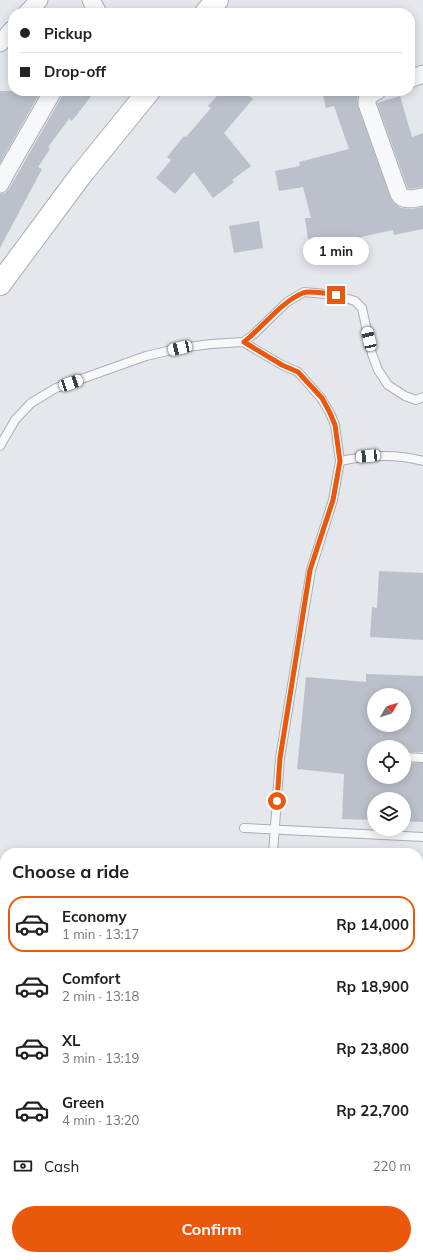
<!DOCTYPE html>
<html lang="en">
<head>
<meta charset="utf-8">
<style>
  body { margin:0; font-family:Mulish,sans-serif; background:#f2f2f2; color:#202124; height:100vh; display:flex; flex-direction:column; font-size:15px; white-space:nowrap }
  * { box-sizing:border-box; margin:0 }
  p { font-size:13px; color:#757577 }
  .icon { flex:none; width:22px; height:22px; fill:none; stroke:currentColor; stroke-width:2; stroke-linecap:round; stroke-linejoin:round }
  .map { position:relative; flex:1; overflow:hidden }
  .sheet { position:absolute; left:0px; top:848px; width:423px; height:412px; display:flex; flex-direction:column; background:#fff; border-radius:16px 16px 0 0; box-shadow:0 2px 10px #0003 }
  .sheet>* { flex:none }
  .guide { position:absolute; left:8px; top:8px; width:407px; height:88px; border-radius:16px; box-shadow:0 2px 10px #0003; display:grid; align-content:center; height:88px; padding:0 12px; background:#fff }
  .needle { width:26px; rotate:51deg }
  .fabs { position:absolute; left:367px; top:688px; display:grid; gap:8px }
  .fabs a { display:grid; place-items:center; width:44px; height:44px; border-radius:50%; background:#fff; box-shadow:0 2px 10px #0003; font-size:20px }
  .end { position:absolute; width:18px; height:18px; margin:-9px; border:5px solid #ea580c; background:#fff; box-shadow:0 0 0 2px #fff }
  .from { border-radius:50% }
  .bubble { position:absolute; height:28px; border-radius:14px; background:#fff; box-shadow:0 2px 10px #0003; font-size:13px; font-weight:700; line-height:28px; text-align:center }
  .car { position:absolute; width:12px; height:24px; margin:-12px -6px; border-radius:5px; box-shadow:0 0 3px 1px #0007; background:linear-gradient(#fff 24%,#345 0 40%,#fff 0 76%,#345 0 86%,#fff 0) }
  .guide b { display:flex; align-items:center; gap:14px; height:38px; font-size:15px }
  .guide b+b { border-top:1px solid #e0e0e0 }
  .guide i { width:10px; height:10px; background:#202124 }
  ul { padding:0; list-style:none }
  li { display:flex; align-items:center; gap:12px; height:56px; margin:0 8px 6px; padding:0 4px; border:2px solid transparent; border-radius:16px }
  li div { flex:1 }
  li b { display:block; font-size:15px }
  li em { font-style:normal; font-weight:700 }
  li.active { border-color:#ea580c }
  li>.icon { width:36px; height:36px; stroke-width:1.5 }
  h2 { padding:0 12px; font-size:18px; line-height:48px }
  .pay { display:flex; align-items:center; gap:10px; height:44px; padding:0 12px; font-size:15px }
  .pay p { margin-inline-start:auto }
  .action { display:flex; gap:8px; margin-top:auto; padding:8px 12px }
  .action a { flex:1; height:46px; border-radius:24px; background:#ea580c; color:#fff; font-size:16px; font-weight:700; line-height:46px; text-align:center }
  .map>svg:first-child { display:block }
  .building { fill:#bbc0ca; fill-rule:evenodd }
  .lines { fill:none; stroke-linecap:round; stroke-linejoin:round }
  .lane-casing { stroke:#a9aeb7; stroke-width:10 }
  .street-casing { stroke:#a9aeb7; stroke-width:19 }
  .secondary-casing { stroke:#a9aeb7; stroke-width:24 }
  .lane { stroke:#f7f8fa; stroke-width:8 }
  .street { stroke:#f7f8fa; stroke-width:17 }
  .secondary { stroke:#fff; stroke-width:22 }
  .route { stroke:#ea580c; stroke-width:5 }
</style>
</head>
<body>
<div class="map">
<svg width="423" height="1260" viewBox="0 0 423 1260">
  <rect width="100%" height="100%" fill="#e4e7ec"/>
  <path class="building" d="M0,91h41l-41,72z
    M63,91h32l-23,30 -3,-2 -21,28 2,2 -12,18 4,2 -42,79v-54l5,-1 4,-4 53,-93z
    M221,91h22l10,8 -29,34 27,33 -19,14 2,2 -21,16 -19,-26 -19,22 -19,-16 15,-18 -4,-3 17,-21 2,1 25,-29 -3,-2z
    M322,91h39l-4,7 1,9 32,90 4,6 7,5 10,1 12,-2v22l-29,6 -1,-5 -59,13 -1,-1 -24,4 -4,-28h6l-8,-31 -24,4 -4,-20 25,-5 -1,-4 50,-13 -15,-43 -8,2z
    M400,96l12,41 11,-4v54l-15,2 -31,-86z
    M259,221l4,27 -29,5 -5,-27z
    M379,571l44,2v67l-53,-3 2,-30 5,1z
    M366,674l57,2v76h-19v-5h-30v30h30v-14h19v59l-19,-1v-22h-30v21l-32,-1 2,-45 -47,-5 9,-92 60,5zM374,695h30v30h-30z"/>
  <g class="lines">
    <g class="lane-casing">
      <path id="lane" d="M243,342l39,23 16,7 23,26 9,15 5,12 5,36 -7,39 -22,70 -31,188 -7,95
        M0,446l15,-26 16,-17 25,-15 90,-32 34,-8 31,-4 32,-2 10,-7 34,-33 17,-10 32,3 19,6 7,7 10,46 6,16 10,15 17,11 11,4 7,-3
        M340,461c28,-6 55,-8 83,0
        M404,757l19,1
        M244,828l179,9
        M418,910h5
        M418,1005l5,1
        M418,1113h5
        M258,1260v-5"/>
    </g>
    <g class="street-casing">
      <path id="street" d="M91,0l7,13
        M27,13l12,-13
        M0,43l13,-14
        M410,79l13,-5
        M377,91c-6,3 -11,6 -10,13l32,90c5,8 16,4 24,3
        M0,184l8,-15 45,-78"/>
    </g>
    <g class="secondary-casing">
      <path id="secondary" d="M206,13l11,-13
        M0,284l80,-108 69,-85"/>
    </g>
    <use href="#lane" class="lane"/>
    <use href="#street" class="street"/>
    <use href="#secondary" class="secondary"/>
  </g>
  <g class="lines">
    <path class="route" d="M277,801l3,-43 30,-188 23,-70 7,-39 -5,-36 -5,-12 -8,-15 -24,-26 -16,-7 -38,-23c18,-14 38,-41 59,-49 6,-3 26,1 33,2"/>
  </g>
</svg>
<div class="fabs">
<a><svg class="needle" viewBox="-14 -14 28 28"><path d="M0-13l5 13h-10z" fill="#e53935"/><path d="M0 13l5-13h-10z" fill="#757577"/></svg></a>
<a><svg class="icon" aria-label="locate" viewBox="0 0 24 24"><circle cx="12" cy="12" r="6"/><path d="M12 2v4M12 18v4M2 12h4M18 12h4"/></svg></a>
<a><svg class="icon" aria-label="layers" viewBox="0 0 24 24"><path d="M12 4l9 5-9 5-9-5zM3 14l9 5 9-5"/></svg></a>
</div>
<i class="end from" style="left:277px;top:801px"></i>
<i class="end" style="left:336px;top:295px"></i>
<div class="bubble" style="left:303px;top:237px;width:66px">1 min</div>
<i class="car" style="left:369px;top:339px;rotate:347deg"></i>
<i class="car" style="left:180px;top:348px;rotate:257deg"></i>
<i class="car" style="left:71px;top:383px;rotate:71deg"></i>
<i class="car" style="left:368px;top:456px;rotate:265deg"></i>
<div class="guide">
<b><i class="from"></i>Pickup</b>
<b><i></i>Drop-off</b>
</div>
<section class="sheet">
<h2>Choose a ride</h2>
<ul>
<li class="active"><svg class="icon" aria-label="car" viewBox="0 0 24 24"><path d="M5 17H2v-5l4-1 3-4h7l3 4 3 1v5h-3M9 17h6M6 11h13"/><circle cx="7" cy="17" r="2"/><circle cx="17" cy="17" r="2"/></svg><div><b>Economy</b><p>1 min · 13:17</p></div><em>Rp 14,000</em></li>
<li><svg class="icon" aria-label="car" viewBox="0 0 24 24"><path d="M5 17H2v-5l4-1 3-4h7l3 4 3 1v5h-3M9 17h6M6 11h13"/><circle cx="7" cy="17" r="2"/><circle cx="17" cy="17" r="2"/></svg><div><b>Comfort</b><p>2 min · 13:18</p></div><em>Rp 18,900</em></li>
<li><svg class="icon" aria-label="car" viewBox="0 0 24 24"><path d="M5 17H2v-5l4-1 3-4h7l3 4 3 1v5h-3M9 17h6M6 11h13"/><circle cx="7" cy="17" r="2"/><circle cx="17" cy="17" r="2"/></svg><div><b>XL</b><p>3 min · 13:19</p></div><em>Rp 23,800</em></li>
<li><svg class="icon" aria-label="car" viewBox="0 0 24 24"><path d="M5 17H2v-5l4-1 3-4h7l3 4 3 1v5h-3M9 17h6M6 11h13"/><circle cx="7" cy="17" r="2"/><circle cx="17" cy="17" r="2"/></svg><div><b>Green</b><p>4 min · 13:20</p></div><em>Rp 22,700</em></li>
</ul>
<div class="pay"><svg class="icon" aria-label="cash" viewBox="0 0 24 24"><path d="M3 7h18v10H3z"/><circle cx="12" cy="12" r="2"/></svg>Cash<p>220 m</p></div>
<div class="action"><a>Confirm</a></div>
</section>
</div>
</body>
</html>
